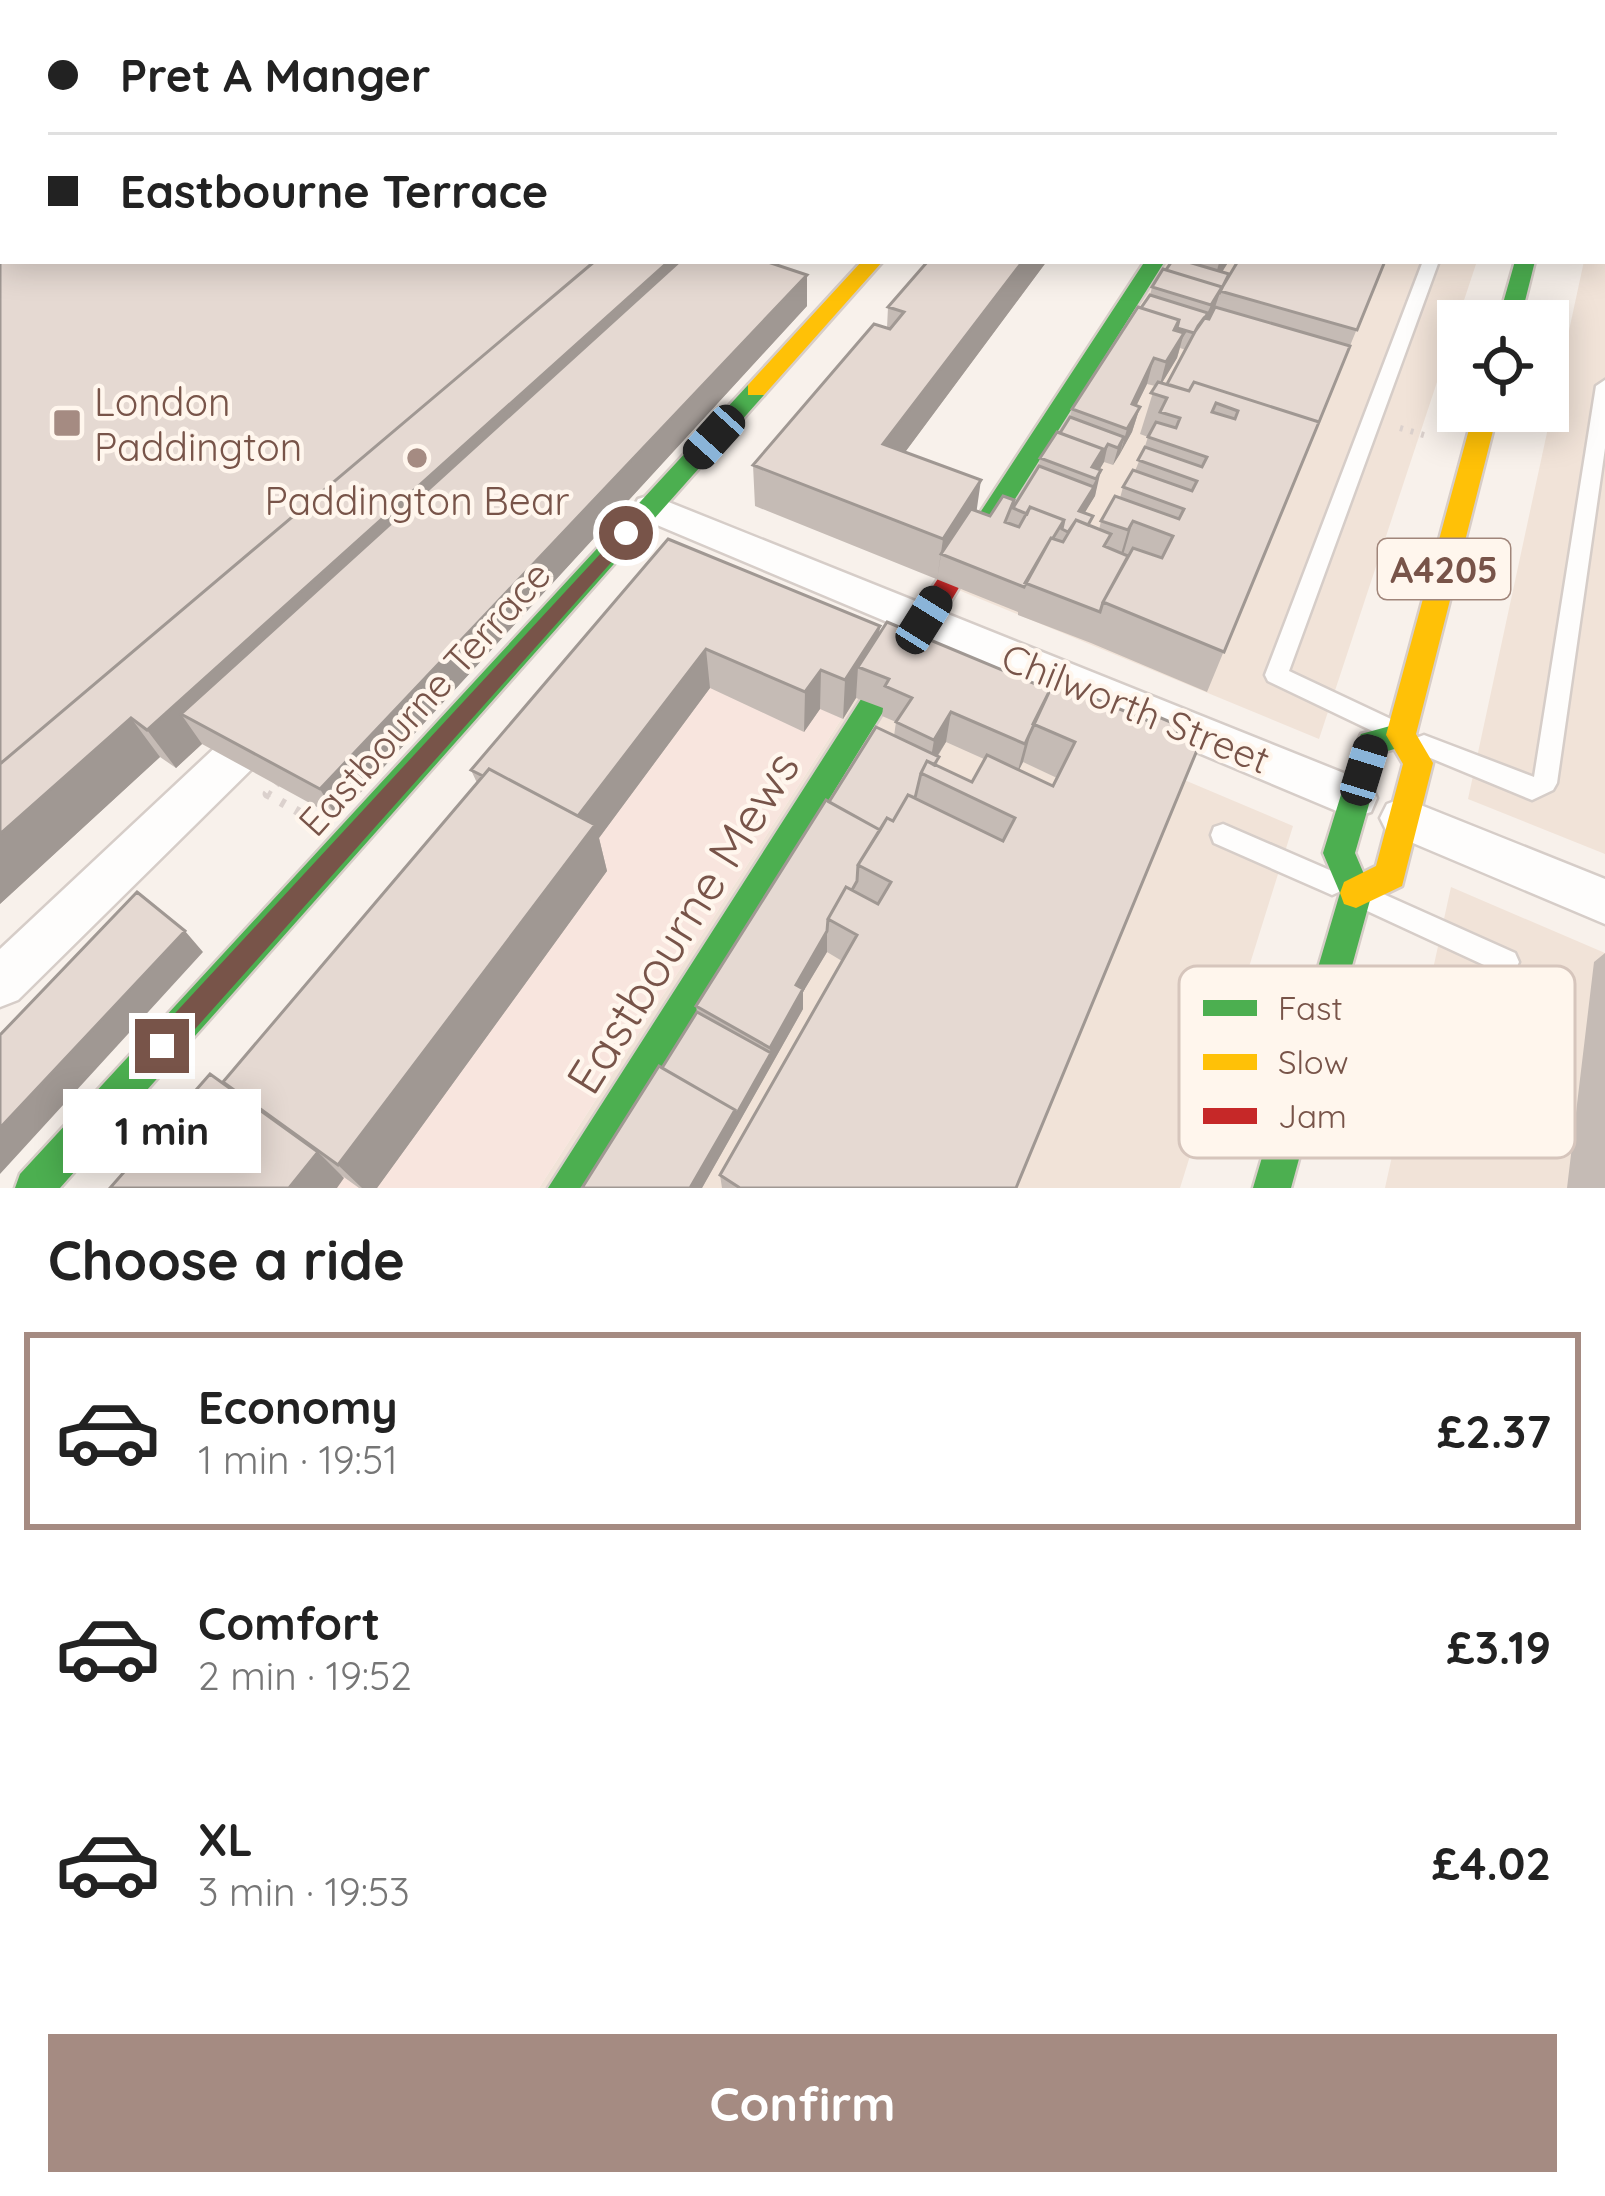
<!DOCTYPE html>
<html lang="en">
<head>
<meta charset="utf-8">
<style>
  body { margin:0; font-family:Quicksand,sans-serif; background:#f6f6f6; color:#222; height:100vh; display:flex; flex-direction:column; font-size:45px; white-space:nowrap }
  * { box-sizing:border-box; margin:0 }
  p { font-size:39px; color:#767676 }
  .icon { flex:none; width:66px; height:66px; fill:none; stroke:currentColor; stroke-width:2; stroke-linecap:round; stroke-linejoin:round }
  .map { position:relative; height:1188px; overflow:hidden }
  .drawer { display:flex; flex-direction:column; background:#fff; flex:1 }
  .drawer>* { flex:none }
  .guide { position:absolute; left:0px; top:0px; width:1605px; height:264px; box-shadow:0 6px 30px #0003; display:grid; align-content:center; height:264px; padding:0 48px; background:#fff }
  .buttons { position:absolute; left:1437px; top:300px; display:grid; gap:24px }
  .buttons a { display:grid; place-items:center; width:132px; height:132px; border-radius:0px; background:#fff; box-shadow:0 6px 30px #0003; font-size:60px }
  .end { position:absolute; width:54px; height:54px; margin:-27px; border:15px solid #785449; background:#fff; box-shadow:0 0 0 6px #fff }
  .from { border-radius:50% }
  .bubble { position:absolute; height:84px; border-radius:0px; background:#fff; box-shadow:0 6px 30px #0003; font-size:39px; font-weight:700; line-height:84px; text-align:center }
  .car { position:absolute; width:36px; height:72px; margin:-36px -18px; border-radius:15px; box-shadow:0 0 9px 3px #0007; background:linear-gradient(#222 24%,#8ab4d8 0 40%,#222 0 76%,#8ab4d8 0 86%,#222 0) }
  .guide b { display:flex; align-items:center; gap:42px; height:114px; font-size:45px }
  .guide b+b { border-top:3px solid #e0e0e0 }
  .guide i { width:30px; height:30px; background:#222 }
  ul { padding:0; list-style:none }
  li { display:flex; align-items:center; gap:36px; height:198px; margin:0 24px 18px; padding:0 24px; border:6px solid transparent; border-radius:0px }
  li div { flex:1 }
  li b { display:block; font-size:45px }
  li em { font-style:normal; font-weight:700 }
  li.on { border-color:#a58b82 }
  li>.icon { width:108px; height:108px; stroke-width:1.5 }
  h2 { padding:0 48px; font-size:54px; line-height:144px }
  .action { display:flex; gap:24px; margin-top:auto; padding:24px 48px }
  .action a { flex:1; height:138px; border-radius:0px; background:#a58b82; color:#fff; font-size:48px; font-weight:700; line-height:138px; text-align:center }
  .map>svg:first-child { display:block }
  .residential { fill:#f1e3d8 }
  .commercial { fill:#f8e5de }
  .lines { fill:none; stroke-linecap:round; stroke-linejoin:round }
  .lane-casing { stroke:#d6cdc8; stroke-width:5 }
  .street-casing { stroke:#d6cdc8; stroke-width:5 }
  .fast-casing { stroke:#d7cdc8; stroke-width:5 }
  .slow-casing { stroke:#d7cdc8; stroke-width:5 }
  .jam-casing { stroke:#d7cdc8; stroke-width:5 }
  .path-far2 { stroke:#dbd1cd; stroke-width:4.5; stroke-dasharray:1.5 6; stroke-linecap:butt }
  .path-far1 { stroke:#dbd1cd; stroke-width:6; stroke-dasharray:3 8; stroke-linecap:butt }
  .path { stroke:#dbd1cd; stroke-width:9; stroke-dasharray:4.5 12; stroke-linecap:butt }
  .lane { fill:#fefdfc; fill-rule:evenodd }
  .street { fill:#fefdfc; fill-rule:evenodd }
  .fast { fill:#4caf50; fill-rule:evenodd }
  .slow { fill:#ffc107; fill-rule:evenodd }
  .jam { fill:#c62828; fill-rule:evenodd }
  .wall { fill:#c5bbb5; fill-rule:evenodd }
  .shaded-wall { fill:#a09893 }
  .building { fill:#e5d9d2; stroke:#a09893; stroke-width:3; fill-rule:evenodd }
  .route { fill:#785449 }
  .poi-dot { fill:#a58b82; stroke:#fff6ed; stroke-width:4.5 }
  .labels { text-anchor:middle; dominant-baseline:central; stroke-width:9; stroke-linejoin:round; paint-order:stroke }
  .shield { fill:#fff6ed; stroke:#a0857a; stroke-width:3 }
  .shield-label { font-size:36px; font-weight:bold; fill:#785449 }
  .poi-label { font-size:39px; fill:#785449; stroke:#fff6ed; text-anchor:start }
  .street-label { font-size:39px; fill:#785449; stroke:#fff6ed }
  .near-street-label { font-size:48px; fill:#785449; stroke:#fff6ed }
  .key { fill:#fff6ed; stroke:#d6c5bc; stroke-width:3 }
  .key-label { font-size:33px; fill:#785449 }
</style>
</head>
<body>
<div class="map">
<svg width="1605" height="1188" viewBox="0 0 1605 1188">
  <rect width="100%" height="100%" fill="#f8f1eb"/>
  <path class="residential" d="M1602,222h3v632l-137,-55 116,-538h18z
    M1164,261h313l-158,478 -363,-150z
    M884,653l409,173 -113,362h-641z
    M1451,887l154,66v235h-220z"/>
  <path class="commercial" d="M669,562l215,91 -345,535h-380z"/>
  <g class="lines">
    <g class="lane-casing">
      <path id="lane" d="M1518,0h12l-1,3h-12z
        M1597,0h8v5z
        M1602,170h3v8h-3z
        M1602,231l3,1v10l-3,-1z
        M1423,261h16l-150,410 104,49 4,7 -4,7 -8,3 -117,-56 -3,-6z
        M1605,380v68l-48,335 -4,7 -21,10 -116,-48 -4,-7 4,-7 8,-3 110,42 62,-391z
        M1223,824l118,51 4,8 -4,8 -9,4 -9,-4 -109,-48 -3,-8 3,-8z
        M1372,889l143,64 4,9 -4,9 -9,4 -9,-4 -134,-62 -4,-8 4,-8z"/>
    </g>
    <g class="street-casing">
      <path id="street" d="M30,0h27l-29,3z
        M472,0h31l2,3h-31z
        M1286,0h22l-24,3z
        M0,175l3,1v16l-3,-1z
        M651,495l720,289 6,14 -6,14 -16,5 -16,-5 -701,-295 -5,-9 5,-9z
        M268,707l15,5 6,13 -6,13 -265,262 -18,7v-58l253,-237z
        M1403,798l202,81v45l-218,-92 -7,-14 7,-14z"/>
    </g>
    <g class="fast-casing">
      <path id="fast" d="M1072,0h16l-18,3z
        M1568,0h16l-17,3z
        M1145,261h20l-179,284h-18l-4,-7 4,-7z
        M1515,261h20l-15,60h-22z
        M756,383l8,2v10l-704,793h-45l5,-14 728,-789z
        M873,692l10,4 5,8 -5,8 -294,476h-41l315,-492z
        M1401,723l11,3 4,9 -4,9 -28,8 -29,101 17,40 -81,295h-38l87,-295 -17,-40 34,-110 4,-9z"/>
    </g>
    <g class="slow-casing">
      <path id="slow" d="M1602,199l3,1v12l-3,-1z
        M862,261h21l-119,134h-16v-10z
        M1474,411h24l-82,323 17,29 -31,123 -46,22 -12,-4 -4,-11 4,-11 32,-16 27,-102 -17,-29z"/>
    </g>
    <g class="jam-casing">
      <path id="jam" d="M745,0h26l2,3h-26z
        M948,574l9,3 4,7 -4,7 -47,77h-20l-4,-8 4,-8 49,-75z"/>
    </g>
    <path class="path-far2" d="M1602,55l3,-10"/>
    <path class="path-far1" d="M1400,428l27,8"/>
    <path class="path" d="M278,781l-11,13 39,22"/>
    <use href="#lane" class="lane"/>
    <use href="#street" class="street"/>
    <use href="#fast" class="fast"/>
    <use href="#slow" class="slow"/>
    <use href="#jam" class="jam"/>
  </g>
  <path class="wall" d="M0,0l3,3v73l-3,-1z
    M63,0h421l1,3h-415z
    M814,0h228l-3,3h-213z
    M1111,0h80l-1,3h-80z
    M1317,0h176l-2,3h-176z
    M0,86l3,6v66l-3,-1z
    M3,261l804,45 -470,512 -135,-74 -26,24 -16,-11 -160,147z
    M928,261h119l-142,191 71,59 14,5 24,-16 -1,8 26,-42 1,-8 20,-25 10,-16 2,-8 78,-114 2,-8 20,-26h57l-7,11 7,2 156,-13 -178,431 -116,-49 -73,-28v-3l-263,-106 -2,-41 134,-137 1,-21zM1180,348l6,2 -19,34 -5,-1 15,-25zM1147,384l8,2 -15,48 8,3 -4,12 -9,22 -12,16 -3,11 -19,23 -2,9 -9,-4 -6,-13 11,-17 4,-26 5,-8 9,3 19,-33 8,-25 -4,-1z
    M668,539l211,96 272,87 -135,466h-294l-2,-13 122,-214 -15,-9 -24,40v17l-101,179 -40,-120 35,-56 -1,-6 133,-204 65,-66 2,-14 -14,-6 1,-8 -27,-10 -13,21 -23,-10 -16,23 -94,-44 -111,150 8,33 -230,317h-18l-18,-13 3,3 -112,-88 245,-307 -6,-13zM946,742l38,17 -12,23 -35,-16 1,-10zM1023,762l34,16 -4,8 -34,-16z
    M1605,953v235h-38l27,-226z"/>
  <path class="shaded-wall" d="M142,0h56l-63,3z
    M438,0h46l1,3h-52z
    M669,261h43l-531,453 21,30 -26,24 -29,-38z
    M1023,261h24l-167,225 3,-42z
    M1221,261h8l-17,27 7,-25z
    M807,275v31l-470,512 -17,-29z
    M1222,287l-8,23 -24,42 21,-47z
    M1184,333l-7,25 -18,30 7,-26z
    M1154,358l-7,26 -22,45 7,-25z
    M1140,407l-8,25 -12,22 7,-25z
    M1124,437l-4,17 -7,11 5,-17z
    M1108,444l-4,18 -7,12 -5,-7z
    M1101,470l-6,26 -20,33 4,-18z
    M981,480l-6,42 -34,32 -4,26 6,-41z
    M1133,521l-12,41 -5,9 12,-41z
    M880,626l-4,40 -18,1 -2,31 -13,21 2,-39z
    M706,649l4,39 -111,150 8,33 -230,317h-15l-24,-23 236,-343z
    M821,670l-1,39 -16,23 1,-40z
    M951,712l-5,30 -17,27 5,-29z
    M131,718l29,39 -160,147v-70z
    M1031,732l-8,30 -6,12 8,-30z
    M185,931l18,21 -203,222v-46z
    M827,931v21l-24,40v17l-32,57 -1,-18 26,-63z
    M771,1053v13l-69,122h-12l45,-78z
    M318,1152l26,26 -7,10h-48z"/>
  <path class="building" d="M0,0h32l9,3h-38v19l-3,-1z
    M164,0h274l-5,3h-265l-6,-2z
    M571,0h172l12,3h-189z
    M910,0h38l13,3h-38z
    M948,0h49l12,3h-48z
    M1196,0l15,3 2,-3h57l-2,3h-75z
    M1317,0h51l-1,3h-52z
    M1399,0h94l-2,3h-82z
    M3,101v39l-3,-2v-36z
    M0,195l3,1v65h592l-595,503z
    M595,261h74l-522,469 -16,-12 -131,116v-70z
    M680,261h85l42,14 -487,514 -139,-75z
    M928,261h95l-140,183 98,36 -38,59 -190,-74 121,-141 16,5 14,-17 -16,-5z
    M1172,261h13l44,13 -10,20 3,-7 -56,-17z
    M1238,261h147l-28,69 -137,-39z
    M1163,269l59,18 -11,18 -59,-18z
    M1150,295l58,18 -14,20 -17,-5 2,-8 -38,-12z
    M1138,307l41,13 -5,10 10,3 -18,29 -12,-4 -22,46 8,3 -13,22 -55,-20z
    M1215,307l135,39 -31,76 -125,-40 -5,9 -22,-7 31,-58 6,-8 5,1z
    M1158,382l31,9 5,-9 125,40 -95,230 -121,-50 30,-54 29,10 11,-22 -40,-15 -5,9 -27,-9 14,-25 64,23 5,-10 -61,-22 10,-17 59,21 5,-10 -59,-21 7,-13 57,20 5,-10 -59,-20 8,-15 20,6 4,-10 -20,-6 7,-14 -16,-5zM1216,403l22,8 -3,8 -23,-7z
    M1070,417l54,20 -6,11 -10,-4 -7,12 2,-7 -43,-16z
    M1057,432l46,17 -11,18 9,3 -5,9 -56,-21z
    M1039,466l55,21 -15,24 14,5 -5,9 -12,-5 -8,12 -6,-3 2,-9 -34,-13 -3,7 -14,-6z
    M1003,496l11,4 -9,22 14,5 11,-20 34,13 -11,18h-2l-27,49 -83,-33 30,-45 19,7z
    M1076,520l35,14 -7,12 24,10 -25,46 -3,10 -75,-29 26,-45 12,4z
    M668,539l212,87 -35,54 -24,-10 -16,22 -99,-43 -128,167 -89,-47 -6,7 -12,-6z
    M887,622l163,68 -25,54 -74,-32 -17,28 -38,-18 16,-24 -27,-12 4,-7 -31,-12z
    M1054,682l97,40 3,-7 26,11 -3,8 23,9 -184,445h-276l-20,-13 137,-240 -29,-16 18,-32 32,17 13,-22 -33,-17 29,-47 6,3 15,-26 95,46 12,-23 -94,-45 6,-12 45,21 15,-27 66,31 22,-44 -42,-18z
    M876,727l63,30 -5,8 -7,-4 -6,12 -6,25 -7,-3 -15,26 -6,-3 -7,12 -51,-28z
    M489,769l106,56 -257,340 -115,-83z
    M826,800l54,30 -22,35 -1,16 -5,9 -6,-3 -18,32 -1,12 -31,54 7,4 -33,59 -74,-42z
    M137,892l48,39 -185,197v-93z
    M697,1012l74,41 -35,62 -1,-5 -73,-42z
    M659,1066l76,44 -45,78h-108z
    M210,1074l108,78 -29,36h-179z"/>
  <path class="route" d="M626,526l10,7 -3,5 -462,518 -9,3 -9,-3 -4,-10 4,-9z"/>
  <g class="poi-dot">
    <rect x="52" y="408" width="30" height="30" rx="6"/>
    <circle cx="417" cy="458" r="12"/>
  </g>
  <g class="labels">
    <rect class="shield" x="1378" y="539" width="132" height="60" rx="9"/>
    <g class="shield-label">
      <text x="1444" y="569">A4205</text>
    </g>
    <g class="poi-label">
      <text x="94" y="401">London<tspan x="94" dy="45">Paddington</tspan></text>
      <text x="417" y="500" text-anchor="middle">Paddington Bear</text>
    </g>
    <g class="street-label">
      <text transform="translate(424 698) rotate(-48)">Eastbourne Terrace</text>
      <text transform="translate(1136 708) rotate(22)">Chilworth Street</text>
    </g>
    <g class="near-street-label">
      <text transform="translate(682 922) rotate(-58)">Eastbourne Mews</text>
    </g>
  </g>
  <rect x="1179" y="966" width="396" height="192" rx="18" class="key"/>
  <rect x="1203" y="1000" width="54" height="16" fill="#4caf50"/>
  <rect x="1203" y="1054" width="54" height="16" fill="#ffc107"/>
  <rect x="1203" y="1108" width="54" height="16" fill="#c62828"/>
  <g class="key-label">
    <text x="1278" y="1020">Fast</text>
    <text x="1278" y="1074">Slow</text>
    <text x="1278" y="1128">Jam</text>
  </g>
</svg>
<div class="buttons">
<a><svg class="icon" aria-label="locate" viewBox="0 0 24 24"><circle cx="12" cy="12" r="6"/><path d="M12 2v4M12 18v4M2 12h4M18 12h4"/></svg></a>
</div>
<i class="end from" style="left:626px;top:533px"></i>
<i class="end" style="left:162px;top:1046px"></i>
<div class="bubble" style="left:63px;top:1089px;width:198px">1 min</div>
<i class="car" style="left:714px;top:437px;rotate:222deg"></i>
<i class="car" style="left:924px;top:620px;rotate:32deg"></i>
<i class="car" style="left:1364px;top:770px;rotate:17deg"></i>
<div class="guide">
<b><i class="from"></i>Pret A Manger</b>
<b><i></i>Eastbourne Terrace</b>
</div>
</div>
<section class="drawer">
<h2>Choose a ride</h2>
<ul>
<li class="on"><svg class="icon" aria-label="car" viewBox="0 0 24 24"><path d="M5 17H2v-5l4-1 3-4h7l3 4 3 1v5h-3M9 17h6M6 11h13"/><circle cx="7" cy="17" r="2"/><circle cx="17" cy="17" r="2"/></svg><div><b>Economy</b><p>1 min · 19:51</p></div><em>£2.37</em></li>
<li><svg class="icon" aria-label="car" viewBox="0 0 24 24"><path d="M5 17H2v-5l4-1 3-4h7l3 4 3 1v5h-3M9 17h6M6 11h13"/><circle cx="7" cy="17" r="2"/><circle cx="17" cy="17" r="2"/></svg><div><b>Comfort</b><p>2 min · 19:52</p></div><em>£3.19</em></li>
<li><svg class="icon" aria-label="car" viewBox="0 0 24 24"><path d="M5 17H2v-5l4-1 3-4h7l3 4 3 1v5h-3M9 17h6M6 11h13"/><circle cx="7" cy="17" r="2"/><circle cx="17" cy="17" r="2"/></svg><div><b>XL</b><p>3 min · 19:53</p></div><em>£4.02</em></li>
</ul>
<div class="action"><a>Confirm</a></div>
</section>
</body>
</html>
